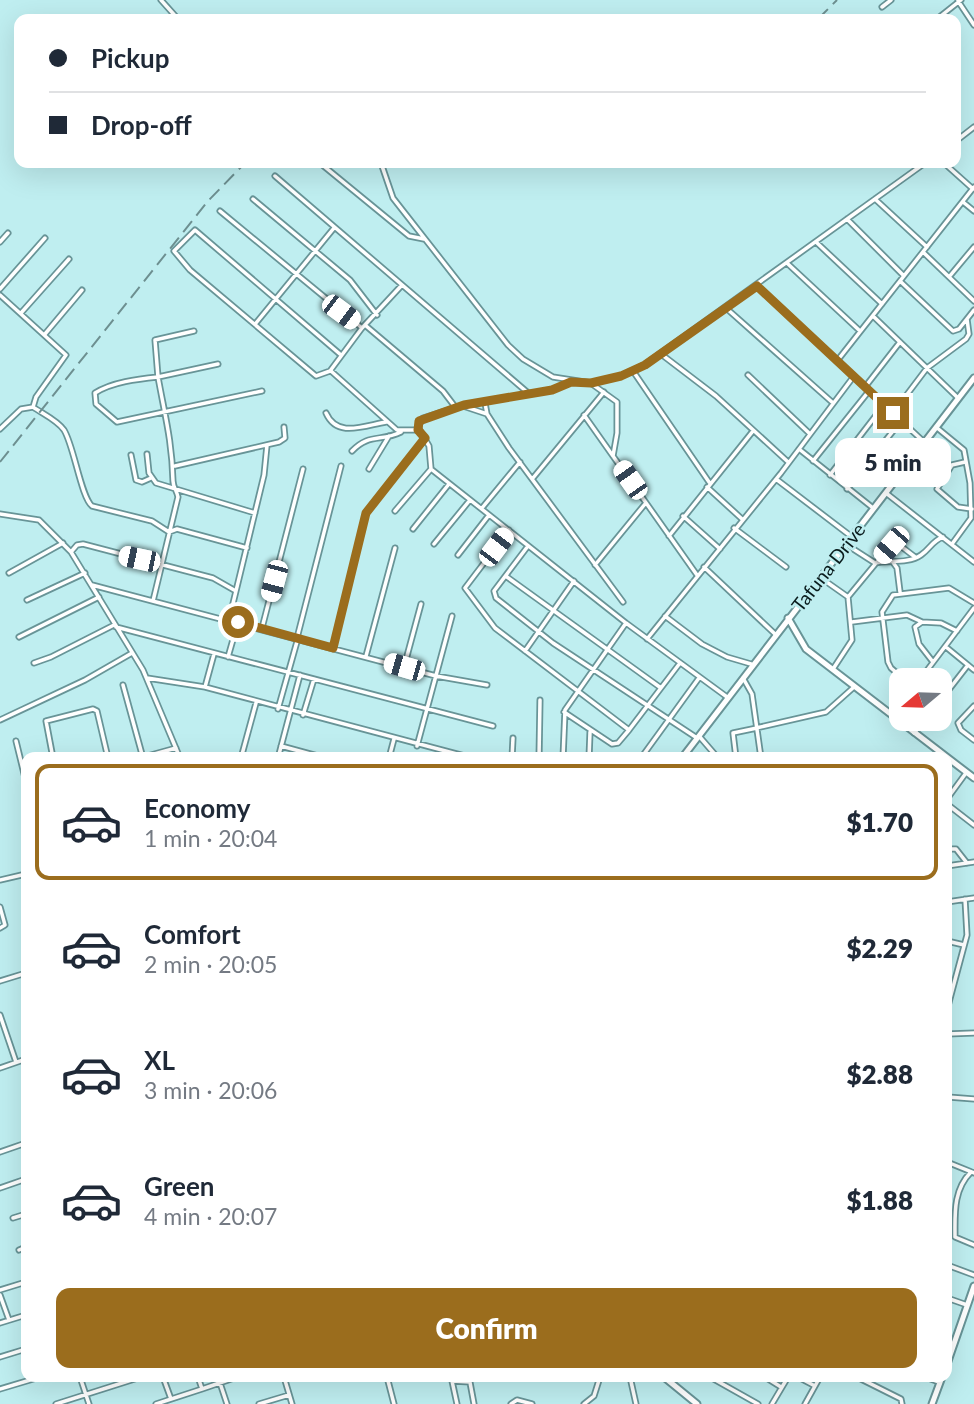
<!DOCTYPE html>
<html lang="en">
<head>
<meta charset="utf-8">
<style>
  body { margin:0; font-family:Lato,sans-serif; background:#f6f6f7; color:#1f2937; height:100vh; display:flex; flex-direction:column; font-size:26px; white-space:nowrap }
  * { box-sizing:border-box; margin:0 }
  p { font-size:23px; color:#747a83 }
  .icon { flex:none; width:38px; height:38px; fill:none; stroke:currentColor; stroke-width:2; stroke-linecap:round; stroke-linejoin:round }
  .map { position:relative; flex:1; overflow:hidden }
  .panel { position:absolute; left:21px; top:752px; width:931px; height:630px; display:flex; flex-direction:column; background:#fff; border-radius:14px; box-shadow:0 7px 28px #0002 }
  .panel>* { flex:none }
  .guide { position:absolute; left:14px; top:14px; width:947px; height:154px; border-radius:14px; box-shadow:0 7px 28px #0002; display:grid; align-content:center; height:154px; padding:0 35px; background:#fff }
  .needle { width:46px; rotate:251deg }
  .controls { position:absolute; left:889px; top:668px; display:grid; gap:14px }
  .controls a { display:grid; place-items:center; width:63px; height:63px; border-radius:14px; background:#fff; box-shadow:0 7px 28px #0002; font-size:35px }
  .end { position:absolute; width:32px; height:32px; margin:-16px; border:9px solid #9b6d1d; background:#fff; box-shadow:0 0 0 4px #fff }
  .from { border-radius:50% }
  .bubble { position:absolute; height:49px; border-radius:14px; background:#fff; box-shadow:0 7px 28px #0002; font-size:23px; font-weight:800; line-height:49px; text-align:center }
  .car { position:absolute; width:21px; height:42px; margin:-21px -10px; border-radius:9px; box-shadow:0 0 5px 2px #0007; background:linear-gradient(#fff 24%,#345 0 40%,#fff 0 76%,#345 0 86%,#fff 0) }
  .guide b { display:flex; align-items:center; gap:24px; height:66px; font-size:26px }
  .guide b+b { border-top:2px solid #e0e1e3 }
  .guide i { width:18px; height:18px; background:#1f2937 }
  ul { padding:12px 0 0; list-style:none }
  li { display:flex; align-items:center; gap:21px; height:116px; margin:0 14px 10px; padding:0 21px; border:4px solid transparent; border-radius:14px }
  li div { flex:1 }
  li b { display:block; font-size:26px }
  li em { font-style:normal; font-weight:800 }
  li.selected { border-color:#9b6d1d }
  li>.icon { width:63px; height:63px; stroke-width:1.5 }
  .action { display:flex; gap:14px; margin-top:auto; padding:14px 35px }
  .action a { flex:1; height:80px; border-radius:14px; background:#9b6d1d; color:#fff; font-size:28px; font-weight:800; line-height:80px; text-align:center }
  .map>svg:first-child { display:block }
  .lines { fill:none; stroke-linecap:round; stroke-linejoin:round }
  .minor-casing { stroke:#689497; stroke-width:7 }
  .major-casing { stroke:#689497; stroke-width:9 }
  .minor { stroke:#fff; stroke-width:3.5 }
  .major { stroke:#fff; stroke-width:5 }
  .rail { stroke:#6d8f90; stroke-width:2; stroke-dasharray:14 7; stroke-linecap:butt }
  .route { stroke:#9b6d1d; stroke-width:9 }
  .labels { text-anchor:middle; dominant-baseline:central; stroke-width:5; stroke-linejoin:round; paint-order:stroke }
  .street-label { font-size:19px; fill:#0a1c1d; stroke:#bfeef0 }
</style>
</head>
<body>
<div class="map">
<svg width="974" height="1404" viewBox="0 0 974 1404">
  <rect width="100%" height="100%" fill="#bfeef0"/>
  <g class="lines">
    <g class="minor-casing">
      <path id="minor" d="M161,0l17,19
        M958,1l16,24
        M882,7l9,-7
        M937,19l24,-19
        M956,141l18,-14
        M320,163l89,73 15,3
        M381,163l12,35 115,147 15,14 30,18 38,6 30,-7 23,-11 281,-202
        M944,163l29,26
        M275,176l252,216
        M253,199l97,81 27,35
        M875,199l52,48
        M963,202l11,9
        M220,211l142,117 40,-43
        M847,219l57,57
        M0,242l8,-9
        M816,242l66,62
        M923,252l51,49
        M788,264l72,67
        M949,277l25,-30
        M900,281l53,50 6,-2 15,-19
        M757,286l167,156
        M0,289l45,-51
        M0,295l66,60 -30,42 -3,10 -12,2 -21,20
        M726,308l107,95
        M21,313l48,-54
        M873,316l85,82
        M256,323l78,-95
        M365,325l78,66 13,17
        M194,331l-39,9 3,37c-20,2 -46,5 -63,16l1,11 21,18 145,-31
        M45,334l37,-44
        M661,354l55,42 71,65
        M341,355l-146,-125 -21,21 16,19 126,106 14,-5 32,-43
        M837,361l137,-174
        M331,371l66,59h21
        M633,371l76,111
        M748,375l61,58
        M569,383l-17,7 -88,15 -41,13 -5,9 11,19 2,23 195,154 101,74
        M592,384l25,18v31l-4,23
        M865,387l35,-45
        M485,403l2,11 22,34 114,154
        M463,406l24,8
        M33,407c10,7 24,13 31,23 10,16 17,67 28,76l60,15 17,11 8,-3 70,19
        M326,413c11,25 37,13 60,9
        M893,413l34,-45 39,-29 3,-5 -2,-15
        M584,415l113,160
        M936,427l28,23 6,33 1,35 -19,26
        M799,449l74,59
        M352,451c17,-18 29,-9 49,-19
        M147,454l2,19 7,10 99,30
        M131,455l5,25 6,2 9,-4
        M813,461l56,-70
        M965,462l-13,3 -15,24 21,18 14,2
        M175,466l104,-24 6,-4 -1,-11
        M369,469l20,-33
        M830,475l54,-70
        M533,478l71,-86
        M776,479l76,58
        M707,487l35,32
        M847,489l54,-68
        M886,493l88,69
        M482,508l38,-46
        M395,511l36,-42
        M0,514l39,6 32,32 72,118 37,88
        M683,516l37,33
        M734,528l52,39
        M413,529l36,-45
        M509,530l-44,58 30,40 134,102 51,-67
        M669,536l84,-105
        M434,544l36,-44
        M847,545l28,18c14,-3 33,1 46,-8 9,-6 11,-14 22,-18
        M528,546l-34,45 2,7 57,45 144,95
        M71,552l6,-7 6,-1 130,34 21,12
        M458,555l31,-40
        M892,561l5,7 3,24
        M595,565l50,-61
        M704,567l71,67
        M9,573l54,-30
        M507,577l154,111
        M821,578l27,19
        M92,585l344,91 51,9
        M27,600l58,-27
        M153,601l25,-104c-1,-6 -5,-10 -5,-16 -1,-40 -8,-65 -15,-104l60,-13
        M665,616l37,28 25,13 24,7
        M229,620l35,-145 3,-30
        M852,622l55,-7 15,7 19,1 16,8
        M922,622l-7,5 4,17 14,18
        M116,627l377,99
        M262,628l41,-159
        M19,637l80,-40
        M297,638l44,-172
        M647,639l134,-166 73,-97
        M946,647l28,23
        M333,648l33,-135 59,-75
        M525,651l49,-70
        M366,656l29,-108
        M228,657l10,-35
        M34,663l17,-6 63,-32
        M404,667l17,-63
        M833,669l19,-29 -4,-43 43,-52 7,-1 17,13
        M147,678l58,9 267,71
        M743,678l9,16 9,64
        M906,681l-15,-13 -3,-6 -6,-50 11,-17 56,-7 25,15
        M919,681l55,-73
        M123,685l20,73
        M205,687l9,-33
        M940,701l28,-36
        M974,706l-16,17 3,7 13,10
        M278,709l20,-71
        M564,712l48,32 6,-1 11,-13
        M303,715l11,-36
        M893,716l8,-11
        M0,720l85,-40 47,-27
        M756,728l70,-16 28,-25
        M914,733l12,-14
        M699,736l19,22
        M16,741l10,41
        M281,746l44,12
        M417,746l35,-130
        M53,758l-7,-37 47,-12 4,2 11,47
        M140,758l36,-10
        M241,758l15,-55
        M278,758l22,-83
        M389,758l5,-19
        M512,758l1,-20
        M539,758l1,-58
        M563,758l2,-48 61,-87
        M589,758l1,-26
        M641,758l58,-80
        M736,758l-3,-25 24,-5
        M947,799l19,-26
        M947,804l27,21
        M947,849h9l11,14
        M947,866l27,-4
        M0,880l26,-6
        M947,902l27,-4
        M0,907l5,18 -5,3
        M947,941l17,4
        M0,981l26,-8
        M0,1015l16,47
        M947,1034l27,-1
        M0,1068l26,-9
        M948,1097l26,2
        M947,1125l1,-119 19,-71 -2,-36
        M0,1152l26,-9
        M947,1162l27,11
        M971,1172c-18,18 -16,42 -16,65l19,8
        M0,1188l26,-9
        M13,1218l13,-4
        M19,1250l7,-3
        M947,1265l27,10
        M0,1290l26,-8
        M0,1295l9,25
        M947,1298l20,7
        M0,1323l26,-8
        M0,1357l26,-8
        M80,1377l9,27
        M163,1377l8,22
        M198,1377l4,12 35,-12
        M284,1377l8,27
        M387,1377l7,27
        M469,1377l5,27
        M630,1377l6,27
        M710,1377l48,27
        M765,1377l16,10
        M798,1377l17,9
        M857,1377l44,22 1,5
        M925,1377l14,5
        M220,1383l7,21
        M0,1389l40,-12
        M56,1404l85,-27
        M156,1404l46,-15
        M259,1404l30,-9
        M457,1404l-5,-23 18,1
        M511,1404l6,-4 15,4
        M584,1404l10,-8 6,-19
        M772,1404l16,-27
        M805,1404l15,-27"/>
    </g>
    <g class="major-casing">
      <path id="major" d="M788,618l18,31 168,129
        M682,758l292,-380
        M947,1364l27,-78
        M664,1377l33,27
        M932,1404l10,-27"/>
    </g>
    <use href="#minor" class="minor"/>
    <use href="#major" class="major"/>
    <path class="rail" d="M818,19l19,-19
      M0,462l208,-261 37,-38"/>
  </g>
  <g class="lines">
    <path class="route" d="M238,622l95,26 33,-135 59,-75 -7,-8 1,-9 45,-16 88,-15 19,-8 20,1 30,-7 24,-11 112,-79 136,127"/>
  </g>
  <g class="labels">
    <g class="street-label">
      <text transform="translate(828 567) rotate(-52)">Tafuna Drive</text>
    </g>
  </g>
</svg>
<div class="controls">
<a><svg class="needle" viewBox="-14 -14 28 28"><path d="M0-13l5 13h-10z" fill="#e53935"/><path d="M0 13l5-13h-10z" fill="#747a83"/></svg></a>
</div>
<i class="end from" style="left:238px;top:622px"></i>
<i class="end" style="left:893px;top:413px"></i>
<div class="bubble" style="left:835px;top:438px;width:116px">5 min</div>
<i class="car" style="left:341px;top:312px;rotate:127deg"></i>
<i class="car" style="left:630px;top:480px;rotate:325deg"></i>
<i class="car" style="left:891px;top:545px;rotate:221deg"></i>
<i class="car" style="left:496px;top:547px;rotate:37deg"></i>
<i class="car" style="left:139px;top:559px;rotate:282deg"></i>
<i class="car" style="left:274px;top:581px;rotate:195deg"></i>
<i class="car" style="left:404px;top:667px;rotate:286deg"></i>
<div class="guide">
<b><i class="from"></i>Pickup</b>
<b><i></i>Drop-off</b>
</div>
<section class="panel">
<ul>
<li class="selected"><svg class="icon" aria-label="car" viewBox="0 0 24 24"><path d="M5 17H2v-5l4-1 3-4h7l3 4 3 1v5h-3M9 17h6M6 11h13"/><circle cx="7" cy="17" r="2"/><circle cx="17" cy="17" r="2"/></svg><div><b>Economy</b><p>1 min · 20:04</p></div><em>$1.70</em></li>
<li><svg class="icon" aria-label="car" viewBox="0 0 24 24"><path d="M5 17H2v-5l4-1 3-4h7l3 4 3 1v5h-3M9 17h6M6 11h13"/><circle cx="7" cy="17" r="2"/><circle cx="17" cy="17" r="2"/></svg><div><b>Comfort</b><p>2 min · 20:05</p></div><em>$2.29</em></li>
<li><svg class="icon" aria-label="car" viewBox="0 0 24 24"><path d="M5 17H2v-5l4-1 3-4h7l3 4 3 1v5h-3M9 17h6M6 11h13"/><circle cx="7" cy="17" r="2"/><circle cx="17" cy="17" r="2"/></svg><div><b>XL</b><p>3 min · 20:06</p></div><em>$2.88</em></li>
<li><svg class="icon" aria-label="car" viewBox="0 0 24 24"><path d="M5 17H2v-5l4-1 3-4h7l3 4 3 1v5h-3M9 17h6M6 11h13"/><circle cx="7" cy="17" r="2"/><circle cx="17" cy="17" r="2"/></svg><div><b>Green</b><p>4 min · 20:07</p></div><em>$1.88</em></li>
</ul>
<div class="action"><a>Confirm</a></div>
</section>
</div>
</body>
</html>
